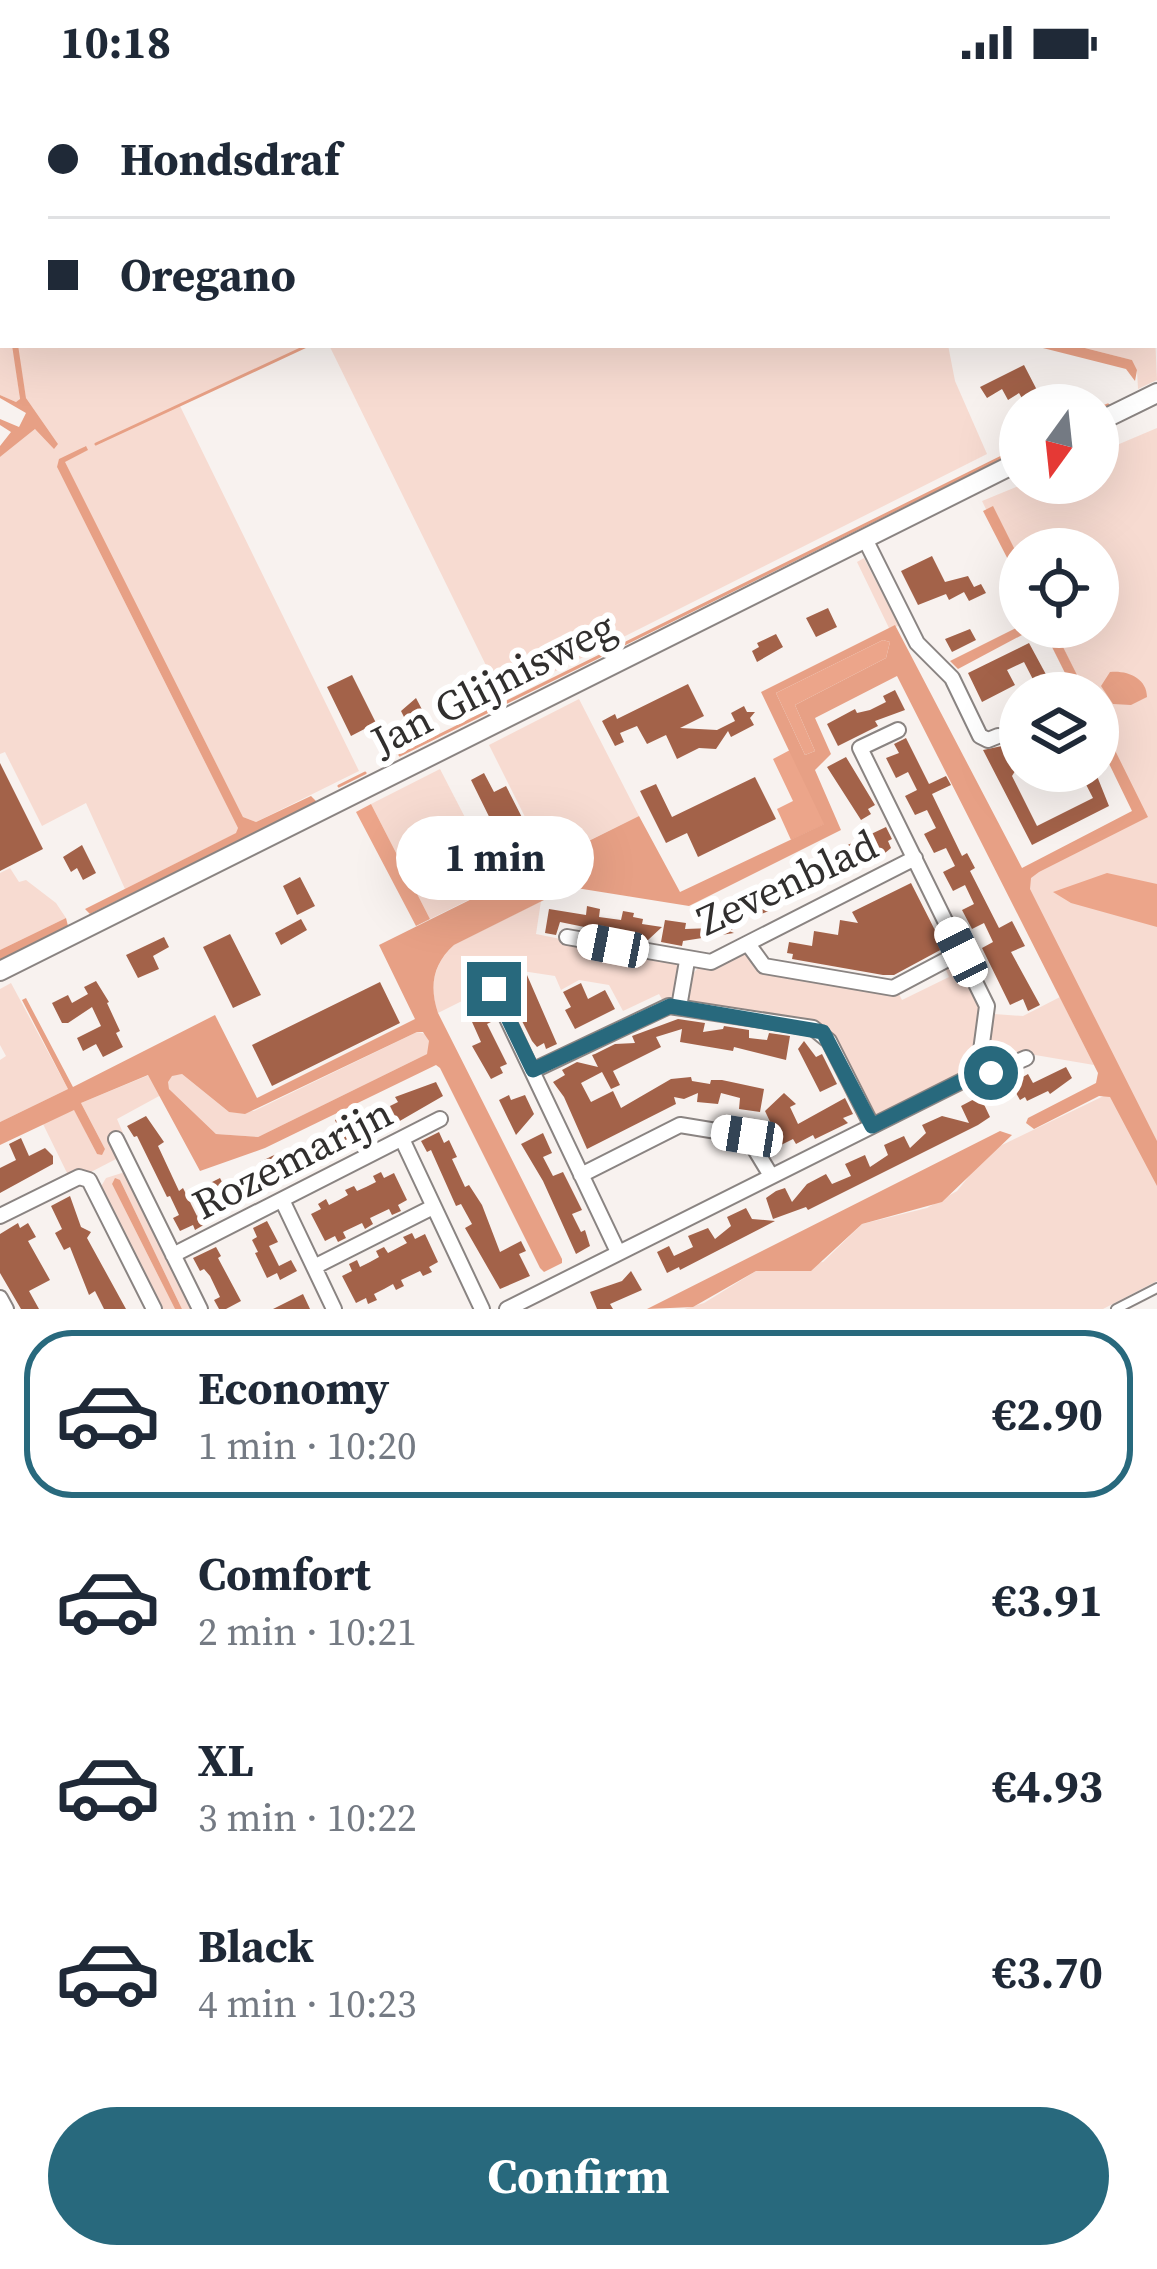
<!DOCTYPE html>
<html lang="en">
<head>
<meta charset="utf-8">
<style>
  body { margin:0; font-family:"Source Serif 4",serif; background:#f2f2f3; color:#1f2937; height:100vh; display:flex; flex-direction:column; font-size:45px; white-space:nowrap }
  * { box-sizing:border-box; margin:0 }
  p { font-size:39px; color:#747a83 }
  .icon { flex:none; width:66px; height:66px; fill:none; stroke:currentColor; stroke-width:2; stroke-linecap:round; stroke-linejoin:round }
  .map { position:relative; height:1225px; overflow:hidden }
  .sheet { display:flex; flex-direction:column; background:#fff; flex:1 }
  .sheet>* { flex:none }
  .guide { position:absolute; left:0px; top:0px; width:1158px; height:264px; box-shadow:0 12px 48px #0002; display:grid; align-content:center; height:264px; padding:0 48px; background:#fff }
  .needle { width:78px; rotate:195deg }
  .tools { position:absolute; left:999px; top:300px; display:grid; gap:24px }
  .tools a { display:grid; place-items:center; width:120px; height:120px; border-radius:50%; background:#fff; box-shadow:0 12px 48px #0002; font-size:60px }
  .end { position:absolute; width:54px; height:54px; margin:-27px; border:15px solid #28697d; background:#fff; box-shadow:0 0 0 6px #fff }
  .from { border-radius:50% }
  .bubble { position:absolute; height:84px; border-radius:42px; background:#fff; box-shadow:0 12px 48px #0002; font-size:39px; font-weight:700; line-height:84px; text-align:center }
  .car { position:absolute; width:36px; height:72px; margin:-36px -18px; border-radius:15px; box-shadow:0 0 9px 3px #0007; background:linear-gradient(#fff 24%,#345 0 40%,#fff 0 76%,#345 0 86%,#fff 0) }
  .guide b { display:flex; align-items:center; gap:42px; height:114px; font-size:45px }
  .guide b+b { border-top:3px solid #e0e1e3 }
  .guide i { width:30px; height:30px; background:#1f2937 }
  ul { padding:21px 0 0; list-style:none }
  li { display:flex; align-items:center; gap:36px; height:168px; margin:0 24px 18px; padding:0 24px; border:6px solid transparent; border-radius:48px }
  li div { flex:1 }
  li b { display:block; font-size:45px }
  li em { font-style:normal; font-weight:700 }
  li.current { border-color:#28697d }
  li>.icon { width:108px; height:108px; stroke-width:1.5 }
  .action { display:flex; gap:24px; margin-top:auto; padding:24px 48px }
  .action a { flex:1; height:138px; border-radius:72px; background:#28697d; color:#fff; font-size:48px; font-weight:700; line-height:138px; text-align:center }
  .status { display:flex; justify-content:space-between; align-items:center; height:84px; padding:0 60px; background:#fff; direction:ltr }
  .status svg { height:33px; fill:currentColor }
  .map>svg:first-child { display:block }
  .green { fill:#f7dbd1 }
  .forest { fill:#eca58a }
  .water { fill:#e7a085; fill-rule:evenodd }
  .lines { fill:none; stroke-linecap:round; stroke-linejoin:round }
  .stream { stroke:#e7a085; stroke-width:3 }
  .building { fill:#a36249 }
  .service-casing { stroke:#8a8482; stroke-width:12 }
  .minor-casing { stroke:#8a8482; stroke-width:18 }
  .tertiary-casing { stroke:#8a8482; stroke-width:22 }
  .secondary-casing { stroke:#8a8482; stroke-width:26 }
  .service { stroke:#fff; stroke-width:8 }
  .minor { stroke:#fff; stroke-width:14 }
  .tertiary { stroke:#fff; stroke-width:18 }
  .secondary { stroke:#fff; stroke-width:21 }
  .route { stroke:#28697d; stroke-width:15 }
  .labels { text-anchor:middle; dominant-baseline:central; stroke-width:12; stroke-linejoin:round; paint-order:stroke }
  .street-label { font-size:42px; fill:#312f2e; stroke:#fff }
</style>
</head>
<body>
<div class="status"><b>10:18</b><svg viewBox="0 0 49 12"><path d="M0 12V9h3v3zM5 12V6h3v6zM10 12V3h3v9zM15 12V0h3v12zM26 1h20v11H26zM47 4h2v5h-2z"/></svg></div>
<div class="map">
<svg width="1157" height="1225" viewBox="0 0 1157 1225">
  <rect width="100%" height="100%" fill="#f8f2ef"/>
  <path class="green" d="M0,0l73,3h-70v258h10l7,55 -4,2 -16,-7z
    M615,0h352l7,3h-352z
    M1155,251l2,45 -19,9 -1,-19 -5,-10 -59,-15h82z
    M17,261h292l-129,61 179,365 -103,51 -13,-5 -179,-355 23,-12 -2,-4 -28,21 181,361 -1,5 -112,56 -39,-86 -44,23 -37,-74 -5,2v-297l35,-28 23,15 -32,-46z
    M329,261h619l7,36 32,73 -485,244z
    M1157,344v853l-54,28h-419l20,-6 52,-32 67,-9 39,-38 65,-16 30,-17 26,-32 17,-13 114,-55 -104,-212 124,-67 -36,-75v-44h-22l-32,-66h54v-78h-78v29l-38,-77 44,-18h72v-30z
    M864,474l35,68 -10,2 -32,-66z
    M579,615l60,117 -209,103 -59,-115 69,-35 49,95 47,-25 -47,-94z
    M10,784l9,14 7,-2 30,23 10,15 -66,32v-77z
    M541,817l-5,33 139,28 5,9c-3,13 -2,25 -17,30l-4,-7 -36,17 -14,-26 -30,-5 -18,10 -6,-14 -33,-5 -84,42c-9,-26 -5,-49 16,-68z
    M741,870l8,1 13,18 136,19 4,8 47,-23 -4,-9 14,-7 23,46 -12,64 -89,47 -8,-3 -45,-86 -12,-6 -132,-21 4,-23 10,-11 12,1z
    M11,899l57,106 -68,33v-62l6,-4 -6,-11v-56z
    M1060,913l34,68 -82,-14 -2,8 -20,7 -3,-2 7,-50 29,2z
    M417,948l9,2 5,12 -4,8 -169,83 -42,-3 -47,-45 -2,-7 5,-7 10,-1 47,38 25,-1z
    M149,991l12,20 -44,24 6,14 -14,8 9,17 -29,15 -10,-1 -10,5 -26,-53 31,-15 23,45 8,-5 -24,-46z
    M125,1088l69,137h-12l-62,-129 -8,4 63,125h-16l-60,-119 7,-12z"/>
  <path class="forest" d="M883,556l7,2 -4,16 -91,47 20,46 -10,4 -29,-62z
    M790,666l35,74 -34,16 -14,-31 16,-8 -20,-42z
    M371,720l59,115 -14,7 -60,-114z
    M1107,789l50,11v43l-86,-24 -18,-11z"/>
  <path class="water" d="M424,0h191l7,3h-187z
    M12,261h6l8,53 32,46 -4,5 -19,-20 -35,28v-11l11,-14 -11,-7v-6l19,8 7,-14 -26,-15v-3l16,7 4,-3z
    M1031,261h42l59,15 5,10 -2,11 -9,-12z
    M86,362l2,4 -23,12 178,355 13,5 55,-26 6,6 -227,112 -5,-5 151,-76 2,-5 -181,-361 2,-8z
    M993,422l27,54v23l-37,-72z
    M895,541l127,243 110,-57 -34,-70v-25l50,101 -109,55 -8,6 -1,11 127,252v45l-47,-89 -11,-1 -65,33 -8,-6 2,-5 68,-35 2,-10 -201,-397 -82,42 16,36 -16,16 26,60 -152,76 -119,-19 -116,58c-21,19 -25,41 -16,68l124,246v4l-18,9 -4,-4 -100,-200 -4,-3 -171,83 -65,23 -52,-96 -67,28 24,46 -3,6 -5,-1 -23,-44 -74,35v-23l68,-33 -46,-89 4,-2 47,89 142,-72 42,83 158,-79 -36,-74 260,-129 41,76 144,-68 -63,-132zM883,556l7,2 -4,16 -91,47 20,46 -10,4 -29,-62zM417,948h6l6,9 -2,13 -169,83 -42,-3 -47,-45 -1,-7 4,-6 10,-2 47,38 16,2z
    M1020,542l17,1 -79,42 -8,-8z
    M1042,543h11l33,66h-11z
    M1110,588c17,-2 37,6 37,25l-16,8 -18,-1 -12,-18z
    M66,834l2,8 -68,34v-10z
    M1000,1047l12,4 -70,67 -80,22 -51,47h-55l-63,36 -46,2z
    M115,1094l5,2 62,129h-7l-63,-125z"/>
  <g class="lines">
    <path class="stream" d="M1098,325l10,-4
      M96,360l213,-99
      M400,671l620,-307
      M339,702l26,-13"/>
  </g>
  <path class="building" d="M1024,281l15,29 -15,8 -5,-9 -11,7 -6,-11 -15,9 -7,-11z
    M932,472l13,26 23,-6 6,11 7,-3 5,9 -17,8 -5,-9 -15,8 -3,-6 -28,11 -17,-34z
    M828,524l9,19 -21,10 -10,-19z
    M970,545l6,11 -24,12 -7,-13z
    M776,550l7,13 -26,15 -5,-11 7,-4 -2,-4z
    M1029,559l27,50h-16l-16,-31 -17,8 8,15 -33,17 -14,-29z
    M352,591l24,48 -25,13 -24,-49z
    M688,600l16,32 -24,12 37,2 18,-9 -4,-8 13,-7 3,6h8l-5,6 4,7 -23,12 -3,-6 -12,18 -17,-1 -22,11 -11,-24 -19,9 -10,-18 -17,7 4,9 -9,4 -13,-25 13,-7 2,5z
    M895,606l10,20 -30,11 3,5 -40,20 -11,-22 28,-15 2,4 13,-3 16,-8 -3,-6z
    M416,614l13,25 -19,6 -9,-18z
    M906,654l23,46 17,-8 5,9 -19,9 30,62 5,-3 8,15 -5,3 29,57 13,-7 13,25 -14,6 29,53 -12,6 -5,-12 -13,6 -28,-57 11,-6 -9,-19 -12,6 -10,-19 12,-6 -9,-19 -12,6 -10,-19 12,-6 -9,-18 -12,5 -10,-19 12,-6 -9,-18 -12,5 -10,-19 12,-6 -9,-18 -12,6 -10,-20 13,-5 -5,-9z
    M1002,662l15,22 -5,8 25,50 56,-28 -14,-27h16l14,35 -77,39 -49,-95z
    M846,673l29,48 -7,4 3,5 -10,6 -34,-53z
    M0,679l43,86 -43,22z
    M484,689l10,19 12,-6 27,53 -27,12 -35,-71z
    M755,693l21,42 -78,38 -11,-24 -21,10 -26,-52 16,-7 16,33z
    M886,743l6,12 -4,2 3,7 -6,5 -17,7 -3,-7 -17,8 4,8 -19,10 -6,-12 -19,10 6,11 -20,10 -4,-9 -17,10 3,6 -5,5 -17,7 -4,-7 -17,9 4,8 -8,4 5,2 -51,8 -1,5 -21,-4 4,-22 21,3 -1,6 28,-1 -7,-13 50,-21 -2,-3 30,-16z
    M82,761l14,28 -13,7 -6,-12 -6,4 -8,-15z
    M300,793l15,29 -18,9 -14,-29z
    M911,799l33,65 -50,27h-11l-91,-16 1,-5 -6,-1 2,-11 23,4 2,-15 24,4 2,-15 18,3 -6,-11z
    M587,822l13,3 -1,8 22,3 2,-9 11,2 -1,4 10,2 -1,5 20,3 -14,13 -88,-18 -4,13 -11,-2 4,-24 37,6z
    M301,835l6,11 -26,15 -6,-12z
    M230,850l31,61 -28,13 -30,-61z
    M164,853l5,10 -16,9 6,13 -21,9 -12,-23z
    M527,891l30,69 -11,5 -2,-6 -7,4 -5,-6 -25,-50 12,-6 -3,-5z
    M96,897l13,21 -2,1 13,28 -4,2 7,14 -20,10 -7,-13 -13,7 -6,-13 24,-12 -9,-19 -24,16h-6l-10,-20 16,-8 4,8 16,-9 -4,-7z
    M380,898l20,41 -128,63 -20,-41z
    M581,899l7,16 17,-9 10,19 -40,20 -10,-19 6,-3 -8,-15z
    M476,914l2,6 8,-4 9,20 -8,4 20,40 -7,3 3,6 -12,6 -19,-33 9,-4 -17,-38z
    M678,935l27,4 -2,9 20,-3 1,-3 25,4v8l18,2 2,-7 21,3 -4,24 -52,-13 -1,4 -53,-9 2,-13 -26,8 5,10 -48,24 7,14 -9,4 -9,-17 -21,11 10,19 22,-11 8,17 50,-29 20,-2 1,4 18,3 1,-4h11l42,9 -4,23 -21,-3 1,-11 -19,-5 -3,11 -21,-2 1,-9 -14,6 -10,-2 2,7 -89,45 -23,-52 -11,-15 12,-7 -3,-5 15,-8 21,5 -6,-12 3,-1 20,-10 20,-1 -3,-7z
    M804,957l12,16 6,-3 15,30 -17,8 -22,-43z
    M1066,983l6,11 -22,16 -2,-3 -21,10 -2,-4 -5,3 -9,-16 17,-10 5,9z
    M436,998l7,14 -45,26 -8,-16 8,-4 -3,-5z
    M784,1009l12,11 -6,3 8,17 47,-26 8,16 -10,4 5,5 -33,16 -2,-4 -17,9 -3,-5 -12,6 -16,-34z
    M509,1011l2,5 14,-5 9,19 -18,21 -17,-35z
    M980,1012l10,21 -12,8 -170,85 -2,-3 -33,12 -7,-21 10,-7 9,-3 7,14 15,-18 19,-10 6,10 19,-8 -6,-12 20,-9 5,12 18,-12 -4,-10 20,-9 6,12 16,-15 -4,-8 20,-9 27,7 -8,-17z
    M351,1028l6,13 18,-9 7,14 -43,16 3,5 -46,23 -4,-7 -20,9 4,8 -4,3 -52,22 -12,-25 12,-6 5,10 28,-14 9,-7 -2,-5 12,-6 13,-5 3,6 7,-4 2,5 22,-11 9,-6 -2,-4 13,-7 -4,-10z
    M146,1032l18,26 -6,4 21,45 4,-3 14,28 5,-3 5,10 -12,7 -2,-5 -13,6 -7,-13 6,-3 -9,-19 -3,1 -30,-61 -3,1 -7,-11z
    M439,1048l5,11 5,-3 8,17 -5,2 13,28 4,-2 13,20 18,47 21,-11 5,10 -7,3 11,22 -30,13 -35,-61 7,-4 -11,-20 -5,2 -25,-56 -4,2 -6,-11z
    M543,1049l9,20 -9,4 10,19 10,-4 19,38 -10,4 9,18 4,-2 5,16 -14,8 -33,-73 -22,-37z
    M21,1054l8,18 16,-8 8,8v8l-53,29v-25l16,-8 -7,-16z
    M381,1088l3,6 10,-5 13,27 -9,5 3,6 -9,4 -3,-6 -19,9 3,6 -8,5 -3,-6 -19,9 3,6 -8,4 -3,-6 -10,5 -14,-27 10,-5 -3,-5 8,-5 3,6 10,-5 9,-5 -3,-5 9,-4 3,5 9,-4 10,-5 -3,-6z
    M70,1112l11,31 10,5 -4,6 39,71h-22l-9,-18 -6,4 -19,-48 -6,3 -9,-17 7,-4 -11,-23z
    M746,1124l6,11 23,2 -95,49 -1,-3 -12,6 -10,-21 12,-6 5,10 19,-9 -5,-11 20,-8 7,11 16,-13 -4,-9z
    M267,1137l11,21 -9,4 10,20 12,-6 6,11 -17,9 -3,-7 -10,5 -12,-25 3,-1 -6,-12 5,-3 -4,-9z
    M18,1139l2,5 8,-5 8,14 -8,4 22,39 -21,11 10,18h-18l-21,-36v-39z
    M412,1149l3,6 10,-5 13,28 -9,5 3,5 -9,4 -3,-5 -19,9 3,6 -8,4 -3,-6 -9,5 -10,5 3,6 -9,4 -2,-6 -10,5 -14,-27 10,-5 -3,-7 8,-4 3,7 10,-5 9,-5 -3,-6 8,-4 4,6 19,-10 -4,-6z
    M216,1163l5,9 -3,2 23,43 -15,8h-7l-5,-9 6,-3 -10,-21 -6,-7 -4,2 -7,-13z
    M631,1187l11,19 -32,14 3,5h-16l-7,-17 32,-11z
    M303,1210l7,15h-37z"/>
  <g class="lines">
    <g class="service-casing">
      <path id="service" d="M1116,1225l41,-21"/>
    </g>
    <g class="minor-casing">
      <path id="minor" d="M865,455l52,104 35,35 28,58 8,4 10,-4
        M567,853l144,25 204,-104
        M748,860l16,22 129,22 68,-36
        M493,905l125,263
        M679,923l8,-46
        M534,986l135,-64 144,22 16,13 43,85
        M978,989h13l35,-15
        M116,1055l84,170
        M402,1055l80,170
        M581,1091l99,-50 67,11 23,38
        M283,1118l51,107
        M0,1132l79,-39 10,3 65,129
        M173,1171l267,-136
        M314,1183l119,-60
        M0,1214l6,11
        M507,1225l471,-236 9,-67 -127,-258 38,-18"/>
    </g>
    <g class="tertiary-casing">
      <path id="tertiary" d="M1098,338l59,-29
        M0,887l1020,-510"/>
    </g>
    <g class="secondary-casing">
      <path id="secondary" d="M362,0l11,3
        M1155,215h2"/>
    </g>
    <use href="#service" class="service"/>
    <use href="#minor" class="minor"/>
    <use href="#tertiary" class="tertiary"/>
    <use href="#secondary" class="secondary"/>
  </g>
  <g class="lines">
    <path class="route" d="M494,905l39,81 137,-64 153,26 49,94 106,-53h13"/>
  </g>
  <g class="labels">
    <g class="street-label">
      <text transform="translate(493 599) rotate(-27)">Jan Glijnisweg</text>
      <text transform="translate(787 798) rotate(-25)">Zevenblad</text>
      <text transform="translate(292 1074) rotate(-27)">Rozemarijn</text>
    </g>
  </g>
</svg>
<div class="tools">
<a><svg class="needle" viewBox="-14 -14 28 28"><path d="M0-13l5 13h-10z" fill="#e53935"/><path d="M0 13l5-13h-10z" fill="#747a83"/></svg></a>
<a><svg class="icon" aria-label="locate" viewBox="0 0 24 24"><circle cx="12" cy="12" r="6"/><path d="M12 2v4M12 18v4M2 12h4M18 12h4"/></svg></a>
<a><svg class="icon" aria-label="layers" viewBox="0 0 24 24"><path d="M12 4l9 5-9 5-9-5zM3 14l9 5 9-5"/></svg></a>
</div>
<i class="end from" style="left:991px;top:989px"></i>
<i class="end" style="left:494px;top:905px"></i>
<div class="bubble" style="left:396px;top:732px;width:198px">1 min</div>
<i class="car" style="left:613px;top:862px;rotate:281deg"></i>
<i class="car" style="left:961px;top:868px;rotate:334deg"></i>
<i class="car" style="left:747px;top:1052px;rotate:279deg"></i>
<div class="guide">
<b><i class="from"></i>Hondsdraf</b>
<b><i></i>Oregano</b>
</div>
</div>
<section class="sheet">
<ul>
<li class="current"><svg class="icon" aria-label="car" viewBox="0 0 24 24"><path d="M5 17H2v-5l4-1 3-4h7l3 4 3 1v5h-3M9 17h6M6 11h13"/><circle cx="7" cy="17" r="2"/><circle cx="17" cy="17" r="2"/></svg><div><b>Economy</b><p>1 min · 10:20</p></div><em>€2.90</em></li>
<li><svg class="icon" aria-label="car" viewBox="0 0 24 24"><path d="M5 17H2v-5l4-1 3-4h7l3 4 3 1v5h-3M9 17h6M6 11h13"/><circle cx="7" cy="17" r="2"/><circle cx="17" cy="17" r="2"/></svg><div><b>Comfort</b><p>2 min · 10:21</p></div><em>€3.91</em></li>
<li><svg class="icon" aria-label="car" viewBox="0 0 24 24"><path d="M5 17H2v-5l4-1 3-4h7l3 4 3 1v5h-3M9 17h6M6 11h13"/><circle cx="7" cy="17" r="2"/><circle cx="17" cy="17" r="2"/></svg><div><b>XL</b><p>3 min · 10:22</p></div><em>€4.93</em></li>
<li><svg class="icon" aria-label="car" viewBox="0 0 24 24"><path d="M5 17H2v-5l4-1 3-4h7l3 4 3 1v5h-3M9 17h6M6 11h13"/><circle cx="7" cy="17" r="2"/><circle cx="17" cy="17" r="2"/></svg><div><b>Black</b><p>4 min · 10:23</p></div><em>€3.70</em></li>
</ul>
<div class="action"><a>Confirm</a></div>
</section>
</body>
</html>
